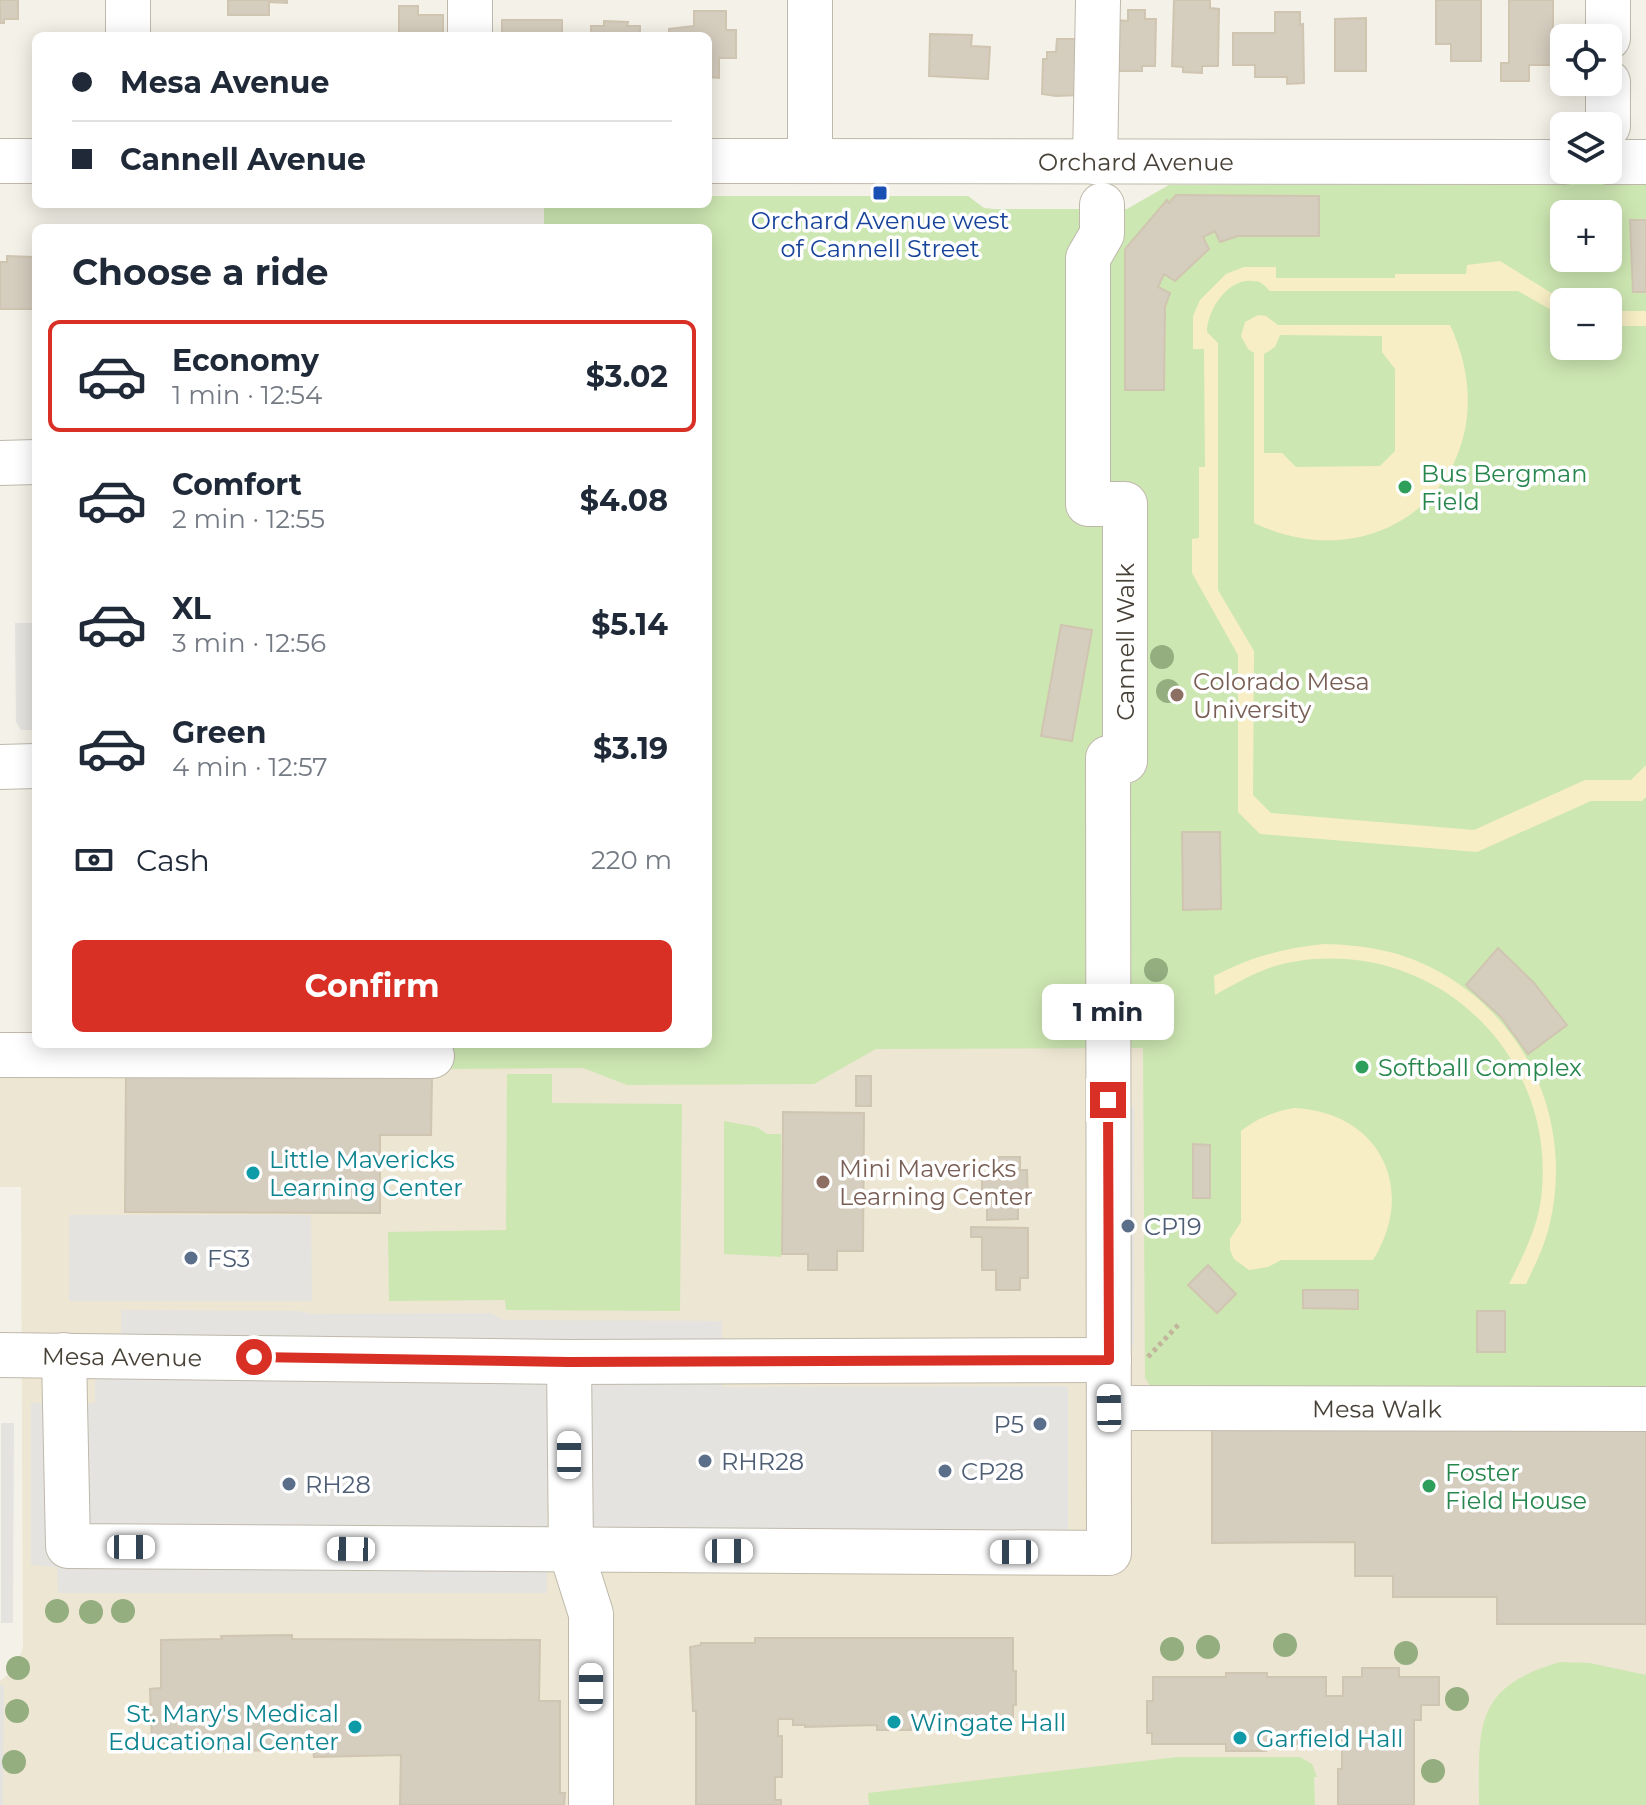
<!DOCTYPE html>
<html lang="en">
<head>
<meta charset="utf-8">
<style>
  body { margin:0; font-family:Montserrat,sans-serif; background:#f6f6f7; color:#1f2937; height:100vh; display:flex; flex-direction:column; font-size:30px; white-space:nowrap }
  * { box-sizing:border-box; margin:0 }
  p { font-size:26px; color:#747a83 }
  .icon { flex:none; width:44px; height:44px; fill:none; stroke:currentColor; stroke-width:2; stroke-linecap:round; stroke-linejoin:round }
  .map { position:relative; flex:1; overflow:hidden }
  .details { position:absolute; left:32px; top:224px; width:680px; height:824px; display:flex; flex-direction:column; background:#fff; border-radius:12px; box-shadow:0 4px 20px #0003 }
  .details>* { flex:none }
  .hud { position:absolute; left:32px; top:32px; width:680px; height:176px; border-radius:12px; box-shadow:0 4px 20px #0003; display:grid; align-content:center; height:176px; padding:0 40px; background:#fff }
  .controls { position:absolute; left:1550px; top:24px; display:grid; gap:16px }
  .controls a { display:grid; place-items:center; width:72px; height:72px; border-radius:12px; background:#fff; box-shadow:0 4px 20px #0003; font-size:40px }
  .end { position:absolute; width:36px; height:36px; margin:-18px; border:10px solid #d93025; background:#fff; box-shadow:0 0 0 4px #fff }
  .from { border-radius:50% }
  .bubble { position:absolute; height:56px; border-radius:12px; background:#fff; box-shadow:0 4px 20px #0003; font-size:26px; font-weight:700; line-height:56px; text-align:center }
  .car { position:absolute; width:24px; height:48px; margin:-24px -12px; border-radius:10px; box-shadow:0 0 6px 2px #0007; background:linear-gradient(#fff 24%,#345 0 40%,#fff 0 76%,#345 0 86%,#fff 0) }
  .hud b { display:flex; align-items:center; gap:28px; height:76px; font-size:30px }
  .hud b+b { border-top:2px solid #e0e1e3 }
  .hud i { width:20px; height:20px; background:#1f2937 }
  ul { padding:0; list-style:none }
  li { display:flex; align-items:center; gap:24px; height:112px; margin:0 16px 12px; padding:0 24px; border:4px solid transparent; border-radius:12px }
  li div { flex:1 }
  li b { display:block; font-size:30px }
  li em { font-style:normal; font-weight:700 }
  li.on { border-color:#d93025 }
  li>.icon { width:72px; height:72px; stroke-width:1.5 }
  h2 { padding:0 40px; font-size:36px; line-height:96px }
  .pay { display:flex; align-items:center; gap:20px; height:88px; padding:0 40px; font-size:30px }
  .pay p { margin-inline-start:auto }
  .primary-button { display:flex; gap:16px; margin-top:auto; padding:16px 40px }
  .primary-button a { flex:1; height:92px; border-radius:12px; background:#d93025; color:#fff; font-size:32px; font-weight:700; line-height:92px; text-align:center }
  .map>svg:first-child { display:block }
  .education { fill:#ece6d2; fill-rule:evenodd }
  .green { fill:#cde7b2; fill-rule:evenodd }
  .sand { fill:#f7eec5; fill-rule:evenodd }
  .parking { fill:#e5e3e0 }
  .building { fill:#d5cdbe; stroke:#d0c5b1; stroke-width:2 }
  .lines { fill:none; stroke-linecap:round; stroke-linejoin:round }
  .minor-casing { stroke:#bfb9ab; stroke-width:46 }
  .path { stroke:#c1b59c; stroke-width:5; stroke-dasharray:4 4; stroke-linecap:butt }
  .minor { stroke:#fff; stroke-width:44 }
  .tree { fill:#94ae80 }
  .route { stroke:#d93025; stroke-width:10 }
  .transit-dot { fill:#1a4fb4; stroke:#fff; stroke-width:3 }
  .leisure-dot { fill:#2e9e5b; stroke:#fff; stroke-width:3 }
  .education-dot { fill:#8d6e63; stroke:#fff; stroke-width:3 }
  .culture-dot { fill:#0f9aa8; stroke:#fff; stroke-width:3 }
  .service-dot { fill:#5c6f8a; stroke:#fff; stroke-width:3 }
  .labels { text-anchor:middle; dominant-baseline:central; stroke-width:7; stroke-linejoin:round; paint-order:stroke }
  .street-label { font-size:24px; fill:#474137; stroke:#fff }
  .transit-label { font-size:24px; fill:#164399; stroke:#fff }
  .leisure-label { font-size:24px; fill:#27864d; stroke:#fff; text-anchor:start }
  .education-label { font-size:24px; fill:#785e54; stroke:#fff; text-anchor:start }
  .culture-label { font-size:24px; fill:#0d838f; stroke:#fff; text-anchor:start }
  .service-label { font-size:24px; fill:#4e5e75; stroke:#fff; text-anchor:start }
</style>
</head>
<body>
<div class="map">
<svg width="1646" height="1805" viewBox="0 0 1646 1805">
  <rect width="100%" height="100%" fill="#f4f1e8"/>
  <path class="education" d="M1646,184v1621h-1646v-124l13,-10 10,-23 -2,-461h-21v-113l439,-5 269,-25v-816h-164v-24h164v-8h260l16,12 9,1h134l42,-24zM1564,214h44v44h-44zM1564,302h44v44h-44z"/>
  <path class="green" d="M1646,184v1210l-489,2 -12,-18 -2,-330 -267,1 -62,35 -187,1 -44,-17 -140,1 -1,-25h266v-816h-164v-24h164v-8h260l16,12 9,1h134l42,-24zM1564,214h44v44h-44zM1564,302h44v44h-44z
    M507,1074h45v29l130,1 -2,207 -174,-1 -1,-10 -116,1 -1,-69 118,-2z
    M724,1121l33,6 10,7h14v123l-57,-3z
    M1560,1662l30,1 56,12v130h-167c0,-78 -6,-118 81,-143z
    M1178,1757h122l12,7 5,13h-3l1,28h-446l-1,-12z"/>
  <path class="sand" d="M1500,261l66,41h-2v15l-46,-26h-248c-5,-5 -9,-10 -16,-10 -26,-4 -47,29 -47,51l11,11v247l36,61 -1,144 18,18 203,17 111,-50h46l15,-15v32l-4,4h-51l-114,51 -217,-18 -22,-22v-157l-46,-82v-34l7,-1v-71h6l-1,-118h-11v-33l7,-16 26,-26 18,-7h32v11h119v-4h71l1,-9z
    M1608,311h38v15h-38z
    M1258,315l8,1 12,9h172c65,138 -59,262 -196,198v-170l-6,-4 -7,-13 4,-14zM1280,335l102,1v16l13,17v82l-15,15 -84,1 -14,-14h-18v-99l11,-7z
    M1324,944c37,1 73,6 106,23 97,48 145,156 119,260 -5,20 -14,38 -23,57h-17c14,-28 28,-55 32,-85 18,-141 -102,-259 -243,-238 -31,4 -56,19 -83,34l-1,-19c36,-19 70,-28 110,-32z
    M1294,1108c85,4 124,80 79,152h-92l-13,7 -19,3 -15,-11 -4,-9v-11l11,-17v-91c17,-13 32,-19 53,-23z"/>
  <path class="parking" d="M15,623h21v107h-15l-5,-8z
    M1122,1107h12v238h-12z
    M69,1215h242l1,86h-243z
    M121,1310l178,1 14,3 177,-1 14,7 218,1v66l346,-1v150h-483v-149h-38v206h-489l-1,-26 -26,-2v-162h64v-26l26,-1z
    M1,1423h13l-1,200h-12z
    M4,1685l-1,120h-3v-119z"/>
  <path class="building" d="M0,0h18v19h-14v4h-4z
    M228,0h59v3l-18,-1v13h-41z
    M1174,0h36v8l9,1 -1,57h-16v7l-19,-1v-5l-11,-1z
    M1436,0h45v61h-30v-17h-15z
    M1509,0h44v65h-24v16h-28v-18h8z
    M399,6h19v9h25v21h-44z
    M1128,10h17v9h11l-1,47h-13v5h-25l1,-51 10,1z
    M694,11h32v19h10v28h-17v20l-11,-1v-41h-39v-7l25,-3z
    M1275,12h25v13l3,-1 1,59 -17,1v-7h-32v-12h-22v-32h42z
    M1366,18v53h-31v-52z
    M502,20h60v16h-60z
    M604,21l24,1 -1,4h13v10h-49v-10h13z
    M930,34l42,1 -1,11 19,1 -2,32 -59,-3z
    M1057,39h24l-1,56 -24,1 -14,-2 1,-35h4v-7h9z
    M1176,195l143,1v40h-81l-18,6 -5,-11 -12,6 6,12 -34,32 -11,-7 -6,13 12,6 -5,14 -1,83h-39v-141l42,-49 2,3z
    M1630,220h16v72h-13z
    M7,256l26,1v52h-33v-47h7z
    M1061,625l31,5 -20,111 -31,-5z
    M1182,832h38l1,77 -38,1z
    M1498,948l36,35 33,42 -39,29 -27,-37 -35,-32z
    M126,1075l306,2 -1,58h-51v78l-255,-1z
    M856,1076h15v30h-15z
    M783,1112l81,1 -1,138h-26v19h-29v-16h-26z
    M1193,1144l17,1v53h-17z
    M995,1157h25v13h7l1,36h-10v13l-31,1v-15h-5v-28h13z
    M971,1227l57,1v50h-8v12h-24v-20h-14v-33h-11z
    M1208,1265l28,29 -19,19 -29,-28z
    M1303,1290h55v19l-55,-1z
    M1477,1311h28v41h-28z
    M1646,1415v209h-149v-27h-104v-21h-38v-34l-143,1v-113z
    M292,1635v4l248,1 -1,61h21v92h5l-1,12h-164l1,-50 -87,2 -1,-7 -117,1 -1,-8h-43l-2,-54 11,-1v-48l61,-1 -1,-3z
    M755,1638h258v33h3v34h-3v15h-18v4h-14v3h-19v-2l-41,2v-3h-10v6h-34v-5l-72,2v-2h-12v-6h-15v17h4v41h-7v23h6v5h-85v-94h-3l-3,-64 11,-2v-2h54z
    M1362,1668h37v9h40v28h-18v15h-7v85h-76v-36h4v-39h-14v14h-62v7h-40v-7h-74v-11h-5v-32h6v-24h73v-4h41v4h59v19h17v-19h19z"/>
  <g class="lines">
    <g class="minor-casing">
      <g id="minor">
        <path d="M128,0v36"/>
        <path d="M470,0v36"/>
        <path d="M1608,0v38"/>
        <path d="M1608,82v44"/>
        <path d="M0,161h36"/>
        <path id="s1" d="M708,161l856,1"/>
        <path d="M810,161v-161"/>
        <path d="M1095,162l3,-162"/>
        <path d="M1608,162h38"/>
        <path d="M0,463l36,-1"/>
        <path d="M0,767l36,-1"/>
        <path d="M0,1055l432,1"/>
        <path id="s2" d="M0,1355l569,7 540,-2"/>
        <path d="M64,1355l4,191 1041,7 -1,-795 17,3v-257h-37v-246l14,-24v-29"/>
        <path d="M569,1362l2,189 20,63v191"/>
        <path id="s3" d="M1109,1408l537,1"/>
      </g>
    </g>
    <path class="path" d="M1148,1357l31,-33"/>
    <use href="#minor" class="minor"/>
  </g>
  <g class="tree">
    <circle cx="1162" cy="657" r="12"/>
    <circle cx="1168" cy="691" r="12"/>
    <circle cx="1156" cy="970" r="12"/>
    <circle cx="57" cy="1611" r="12"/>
    <circle cx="123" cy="1611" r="12"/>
    <circle cx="91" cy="1612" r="12"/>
    <circle cx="1285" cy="1645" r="12"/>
    <circle cx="1208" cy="1647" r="12"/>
    <circle cx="1172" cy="1649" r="12"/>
    <circle cx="1406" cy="1653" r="12"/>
    <circle cx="18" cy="1668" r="12"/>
    <circle cx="1457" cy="1699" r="12"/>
    <circle cx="17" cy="1711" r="12"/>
    <circle cx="14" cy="1762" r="12"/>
    <circle cx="1433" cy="1771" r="12"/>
  </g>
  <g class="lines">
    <path class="route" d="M254,1357l315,5 540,-2 -1,-260"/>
  </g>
  <rect class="transit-dot" x="872" y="185" width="16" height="16" rx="4"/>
  <g class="leisure-dot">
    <circle cx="1405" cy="487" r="8"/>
    <circle cx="1362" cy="1067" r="8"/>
    <circle cx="1429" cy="1486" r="8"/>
  </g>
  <g class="education-dot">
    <circle cx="1177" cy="695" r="8"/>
    <circle cx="823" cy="1182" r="8"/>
  </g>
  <g class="culture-dot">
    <circle cx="253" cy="1173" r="8"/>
    <circle cx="894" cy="1722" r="8"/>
    <circle cx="355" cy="1727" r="8"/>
    <circle cx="1240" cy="1738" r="8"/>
  </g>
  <g class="service-dot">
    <circle cx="1128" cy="1226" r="8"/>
    <circle cx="191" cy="1258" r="8"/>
    <circle cx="1040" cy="1424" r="8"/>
    <circle cx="705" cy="1461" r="8"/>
    <circle cx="945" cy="1471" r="8"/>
    <circle cx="289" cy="1484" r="8"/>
  </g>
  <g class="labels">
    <g class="street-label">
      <text stroke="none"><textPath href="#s1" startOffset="428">Orchard Avenue</textPath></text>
      <text transform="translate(1125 642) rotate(-90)">Cannell Walk</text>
      <text stroke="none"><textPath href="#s2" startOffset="122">Mesa Avenue</textPath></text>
      <text stroke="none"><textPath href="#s3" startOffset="268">Mesa Walk</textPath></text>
    </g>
    <g class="transit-label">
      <text x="880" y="220">Orchard Avenue west<tspan x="880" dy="28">of Cannell Street</tspan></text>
    </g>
    <g class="leisure-label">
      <text x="1421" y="473">Bus Bergman<tspan x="1421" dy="28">Field</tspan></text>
      <text x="1378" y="1067">Softball Complex</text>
      <text x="1445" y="1472">Foster<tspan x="1445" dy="28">Field House</tspan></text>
    </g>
    <g class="education-label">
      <text x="1193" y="681">Colorado Mesa<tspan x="1193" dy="28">University</tspan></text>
      <text x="839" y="1168">Mini Mavericks<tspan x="839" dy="28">Learning Center</tspan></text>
    </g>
    <g class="culture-label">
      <text x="269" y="1159">Little Mavericks<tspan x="269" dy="28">Learning Center</tspan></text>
      <text x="339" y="1713" text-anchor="end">St. Mary's Medical<tspan x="339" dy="28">Educational Center</tspan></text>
      <text x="910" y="1722">Wingate Hall</text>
      <text x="1256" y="1738">Garfield Hall</text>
    </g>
    <g class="service-label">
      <text x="1144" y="1226">CP19</text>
      <text x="207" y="1258">FS3</text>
      <text x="1024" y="1424" text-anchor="end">P5</text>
      <text x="721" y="1461">RHR28</text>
      <text x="961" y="1471">CP28</text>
      <text x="305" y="1484">RH28</text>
    </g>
  </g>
</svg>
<div class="controls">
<a><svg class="icon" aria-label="locate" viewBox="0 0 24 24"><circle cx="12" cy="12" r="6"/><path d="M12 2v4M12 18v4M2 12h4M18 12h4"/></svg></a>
<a><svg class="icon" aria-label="layers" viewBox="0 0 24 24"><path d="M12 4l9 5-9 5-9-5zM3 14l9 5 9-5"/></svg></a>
<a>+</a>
<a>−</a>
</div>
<i class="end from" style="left:254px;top:1357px"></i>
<i class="end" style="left:1108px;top:1100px"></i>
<div class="bubble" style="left:1042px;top:984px;width:132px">1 min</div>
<i class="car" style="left:1109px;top:1408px;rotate:359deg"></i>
<i class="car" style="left:569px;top:1455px;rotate:0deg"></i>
<i class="car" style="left:131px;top:1547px;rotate:90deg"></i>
<i class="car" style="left:351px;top:1549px;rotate:271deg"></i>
<i class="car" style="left:729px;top:1551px;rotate:90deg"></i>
<i class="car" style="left:1014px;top:1552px;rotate:270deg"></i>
<i class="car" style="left:591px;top:1687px;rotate:0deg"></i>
<div class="hud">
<b><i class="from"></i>Mesa Avenue</b>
<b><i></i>Cannell Avenue</b>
</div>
<section class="details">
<h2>Choose a ride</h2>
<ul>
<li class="on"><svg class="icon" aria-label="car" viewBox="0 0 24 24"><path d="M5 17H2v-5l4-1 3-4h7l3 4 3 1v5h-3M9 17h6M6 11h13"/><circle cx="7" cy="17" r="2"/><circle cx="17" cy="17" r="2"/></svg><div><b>Economy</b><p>1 min · 12:54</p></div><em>$3.02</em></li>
<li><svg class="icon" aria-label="car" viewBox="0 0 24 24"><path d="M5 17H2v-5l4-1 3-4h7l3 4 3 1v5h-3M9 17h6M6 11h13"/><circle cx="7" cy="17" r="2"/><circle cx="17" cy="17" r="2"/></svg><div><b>Comfort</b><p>2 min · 12:55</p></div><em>$4.08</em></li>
<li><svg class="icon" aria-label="car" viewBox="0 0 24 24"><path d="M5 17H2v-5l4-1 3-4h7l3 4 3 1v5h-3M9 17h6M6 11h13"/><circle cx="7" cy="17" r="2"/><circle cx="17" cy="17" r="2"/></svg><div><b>XL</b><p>3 min · 12:56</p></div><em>$5.14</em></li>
<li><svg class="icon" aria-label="car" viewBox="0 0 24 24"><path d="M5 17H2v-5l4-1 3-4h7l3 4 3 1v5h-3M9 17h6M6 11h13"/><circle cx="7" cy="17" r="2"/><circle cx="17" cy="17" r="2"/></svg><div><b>Green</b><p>4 min · 12:57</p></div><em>$3.19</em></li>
</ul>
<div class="pay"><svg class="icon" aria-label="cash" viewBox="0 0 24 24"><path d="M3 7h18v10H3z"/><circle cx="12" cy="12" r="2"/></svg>Cash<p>220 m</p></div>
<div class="primary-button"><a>Confirm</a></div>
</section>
</div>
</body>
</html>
